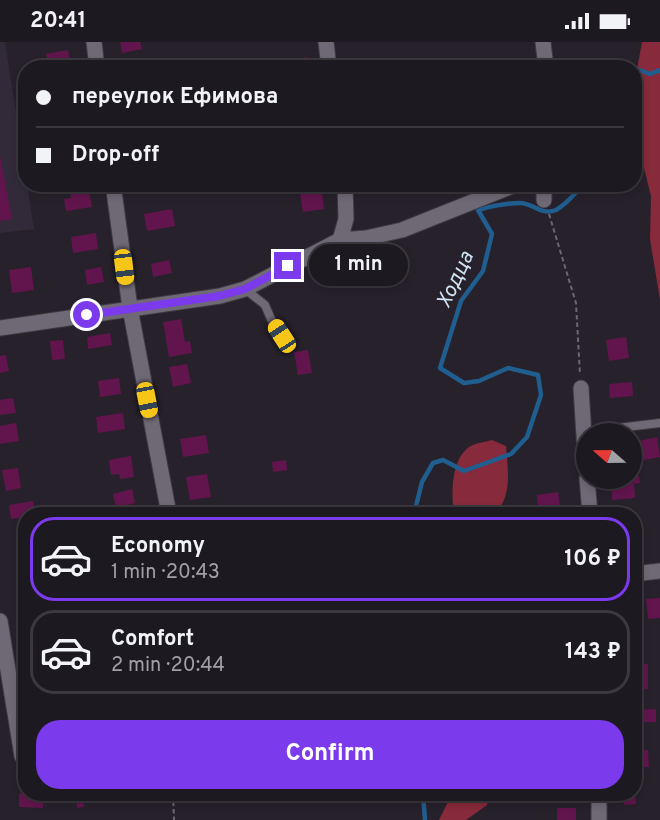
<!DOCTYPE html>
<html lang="en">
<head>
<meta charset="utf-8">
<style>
  body { margin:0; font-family:Overpass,sans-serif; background:#2a262d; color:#f1f3f6; height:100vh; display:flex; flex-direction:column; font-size:22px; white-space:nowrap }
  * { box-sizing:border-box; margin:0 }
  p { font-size:20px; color:#a0a0a5 }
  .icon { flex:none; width:33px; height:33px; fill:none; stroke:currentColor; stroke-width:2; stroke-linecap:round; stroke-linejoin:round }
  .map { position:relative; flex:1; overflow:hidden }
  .details { position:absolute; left:18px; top:465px; width:624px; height:294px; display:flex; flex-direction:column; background:#1d1920; border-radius:24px; box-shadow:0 3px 9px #0003,0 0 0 2px #3b383e }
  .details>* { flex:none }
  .guide { position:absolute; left:18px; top:18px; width:624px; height:132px; border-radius:24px; box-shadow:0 3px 9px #0003,0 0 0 2px #3b383e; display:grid; align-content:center; height:132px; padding:0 18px; background:#1d1920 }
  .needle { width:39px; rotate:290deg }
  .controls { position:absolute; left:576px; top:381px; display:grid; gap:12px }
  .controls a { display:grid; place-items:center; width:66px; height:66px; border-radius:50%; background:#1d1920; box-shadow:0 3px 9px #0003,0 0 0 2px #3b383e; font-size:30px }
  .end { position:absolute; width:27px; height:27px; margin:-14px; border:8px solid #7c3aed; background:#fff; box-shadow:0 0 0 3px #fff }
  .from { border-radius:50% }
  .bubble { position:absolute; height:42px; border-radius:21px; background:#1d1920; box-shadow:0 3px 9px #0003,0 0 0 2px #3b383e; font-size:20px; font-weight:700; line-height:42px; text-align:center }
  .car { position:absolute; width:18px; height:36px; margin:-18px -9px; border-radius:8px; box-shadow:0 0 4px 2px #0007; background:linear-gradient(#f5c518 24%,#345 0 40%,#f5c518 0 76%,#345 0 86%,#f5c518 0) }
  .guide b { display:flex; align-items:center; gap:21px; height:57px; font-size:22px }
  .guide b+b { border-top:2px solid #3b383e }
  .guide i { width:15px; height:15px; background:#f1f3f6 }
  ul { padding:10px 0 0; list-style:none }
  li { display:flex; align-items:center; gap:18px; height:84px; margin:0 12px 9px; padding:0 6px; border:3px solid #3b383e; border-radius:24px }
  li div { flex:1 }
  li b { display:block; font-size:22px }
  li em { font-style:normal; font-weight:700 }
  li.selected { border-color:#7c3aed }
  li>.icon { width:54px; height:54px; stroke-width:1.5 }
  .action { display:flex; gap:12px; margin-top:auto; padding:12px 18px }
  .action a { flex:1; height:69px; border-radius:24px; background:#7c3aed; color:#fff; font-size:24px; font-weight:700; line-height:69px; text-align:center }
  .status { display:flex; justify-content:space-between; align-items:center; height:42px; padding:0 30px; background:#1d1920; direction:ltr }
  .status svg { height:16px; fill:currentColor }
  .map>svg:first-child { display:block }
  .built { fill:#322a39 }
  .forest { fill:#872a3b }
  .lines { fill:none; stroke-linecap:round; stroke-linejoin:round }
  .stream { stroke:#1f5e8e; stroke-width:4.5 }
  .building { fill:#62154d }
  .lane-casing { stroke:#3f3b42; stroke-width:10 }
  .street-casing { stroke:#3f3b42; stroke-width:17 }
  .path { stroke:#6b666f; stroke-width:2; stroke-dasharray:4.5 3; stroke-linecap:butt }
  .lane { stroke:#6f6975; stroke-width:8 }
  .street { stroke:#6f6975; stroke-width:15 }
  .route { stroke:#7c3aed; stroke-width:8 }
  .labels { text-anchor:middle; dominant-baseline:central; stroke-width:4.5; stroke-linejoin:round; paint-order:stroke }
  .water-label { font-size:21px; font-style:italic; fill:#d0e3f4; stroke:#27212b }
</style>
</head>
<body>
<div class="status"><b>20:41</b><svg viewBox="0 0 49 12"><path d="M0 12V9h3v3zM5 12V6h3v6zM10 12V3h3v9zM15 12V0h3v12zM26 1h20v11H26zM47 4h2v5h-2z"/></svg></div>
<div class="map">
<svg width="660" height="778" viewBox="0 0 660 778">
  <rect width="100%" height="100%" fill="#27212b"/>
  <path class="built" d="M0,0h5l29,187 -34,4z"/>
  <path class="forest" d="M642,0h18v258l-10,-61 1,-43 -15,-60 -1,-56z
    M492,398l14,6c2,27 6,44 -9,68h-43c-3,-20 -3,-54 15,-67 6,-4 16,-5 23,-7z
    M452,752h37l-2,11 -21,15h-27z"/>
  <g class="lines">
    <path class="stream" d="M599,26l22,-5 12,5
      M634,26l16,6 10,-4
      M414,472l8,-32 11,-19 10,-3 21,11 47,-17 16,-17 14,-42 -3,-20 -30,-7 -29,13 -15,2 -24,-15 21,-67 22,-30 9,-37 -14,-24c14,-4 27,-7 42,-7 13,0 21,13 36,7 10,-5 20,-18 28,-26
      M423,752l2,26"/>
  </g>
  <path class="building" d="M120,0h20l2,7 -20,4z
    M68,8l3,18h-22l-3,-14z
    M308,15l2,10 -15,1 -1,-9z
    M369,16l2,10h-21l-1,-7z
    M0,114l12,63 -12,2z
    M370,142h21l1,6 -20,4z
    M321,143l3,24 -21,3 -4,-24z
    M89,147l3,18 -26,4 -2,-12 7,-1 -1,-6z
    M172,167l3,17 -28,5 -3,-17z
    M96,191l2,16 -25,4 -2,-16z
    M169,218l3,13 -19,4 -2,-13z
    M31,225l3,23 -22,3 -3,-23z
    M101,225l3,15 -17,3 -2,-15z
    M181,277l4,23 5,-1 2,12 -23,4 -6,-35z
    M110,291l2,12 -24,4 -1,-12z
    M626,295l3,21 -20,3 -3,-21z
    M63,298l2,19 -13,1 -2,-19z
    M308,308l4,23 -14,2 -4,-23z
    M6,313l3,16 -9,2v-17z
    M187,322l4,19 -18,4 -4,-20z
    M119,336l2,16 -21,3 -2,-16z
    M632,340l1,14 -23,2 -1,-14z
    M13,356l3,15 -16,2v-15z
    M123,371l2,16 -27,4 -2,-16z
    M16,381l3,18 -19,3v-18z
    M206,393l3,18 -26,4 -3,-18z
    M657,395l3,20 -21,4 -4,-19z
    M131,414l3,21 -14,2 -1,-5 -8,1 -2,-15z
    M286,418l1,10 -14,2 -1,-10z
    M18,426l3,20 -15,3 -4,-21z
    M207,432l4,23 -21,3 -4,-23z
    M639,434l1,7 -6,1 1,14 -23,2 -1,-21z
    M132,447l3,14 -19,5 -3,-14z
    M558,450l2,15 -22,3 -1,-15z
    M33,459l2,13h-9v3l-15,2 -2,-14z
    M26,506v17l-7,2 -3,-18z
    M660,556v20l-12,1 -2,-20z
    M648,622v25l-14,1v-25z
    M656,667v13h-22v-12z
    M648,708l1,17h-10v4h-5v-20z
    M19,751l35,1 -1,5h-10v9l-24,-1z
    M76,752h7l1,13 -7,1z
    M623,752h12l1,10 -12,1z
    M557,766h19v12h-19z"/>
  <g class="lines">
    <g class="lane-casing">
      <path id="lane" d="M245,247l20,16 6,14 11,17
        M584,390l76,-9"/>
    </g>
    <g class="street-casing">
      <path id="street" d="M94,0l3,26
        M326,0l3,26
        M543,0l3,26
        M113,142l17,124 39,206
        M544,142v16
        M340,198l6,-21 -1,-35
        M0,286l220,-32 25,-7 95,-49 26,-2 36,-8 115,-46
        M581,346l5,80
        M587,436l3,36
        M634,532l26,-3
        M0,579l22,135 4,6
        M599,752v26"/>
    </g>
    <path class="path" d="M549,172l27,89 4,72
      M173,752l1,26"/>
    <use href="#lane" class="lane"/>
    <use href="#street" class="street"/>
  </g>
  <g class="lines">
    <path class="route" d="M87,273l132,-19 26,-7 43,-23"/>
  </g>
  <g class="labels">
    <g class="water-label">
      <text transform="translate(456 238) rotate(-65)">Ходца</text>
    </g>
  </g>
</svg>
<div class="controls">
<a><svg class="needle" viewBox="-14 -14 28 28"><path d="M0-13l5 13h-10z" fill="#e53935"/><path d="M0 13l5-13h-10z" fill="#a0a0a5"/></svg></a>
</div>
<i class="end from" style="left:87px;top:273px"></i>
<i class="end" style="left:288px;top:224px"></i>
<div class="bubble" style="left:309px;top:202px;width:99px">1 min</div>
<i class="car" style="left:124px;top:225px;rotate:173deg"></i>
<i class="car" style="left:282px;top:294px;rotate:327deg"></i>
<i class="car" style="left:147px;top:358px;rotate:169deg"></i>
<div class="guide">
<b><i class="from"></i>переулок Ефимова</b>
<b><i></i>Drop-off</b>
</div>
<section class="details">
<ul>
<li class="selected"><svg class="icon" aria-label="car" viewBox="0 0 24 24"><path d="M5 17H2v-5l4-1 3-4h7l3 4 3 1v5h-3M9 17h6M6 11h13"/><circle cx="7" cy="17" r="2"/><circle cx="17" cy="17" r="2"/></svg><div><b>Economy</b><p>1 min · 20:43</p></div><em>106 ₽</em></li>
<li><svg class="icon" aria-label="car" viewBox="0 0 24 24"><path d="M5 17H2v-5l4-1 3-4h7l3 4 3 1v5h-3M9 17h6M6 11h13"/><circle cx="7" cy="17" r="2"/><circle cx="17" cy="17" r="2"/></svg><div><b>Comfort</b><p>2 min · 20:44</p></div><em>143 ₽</em></li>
</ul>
<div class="action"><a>Confirm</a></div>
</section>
</div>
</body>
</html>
